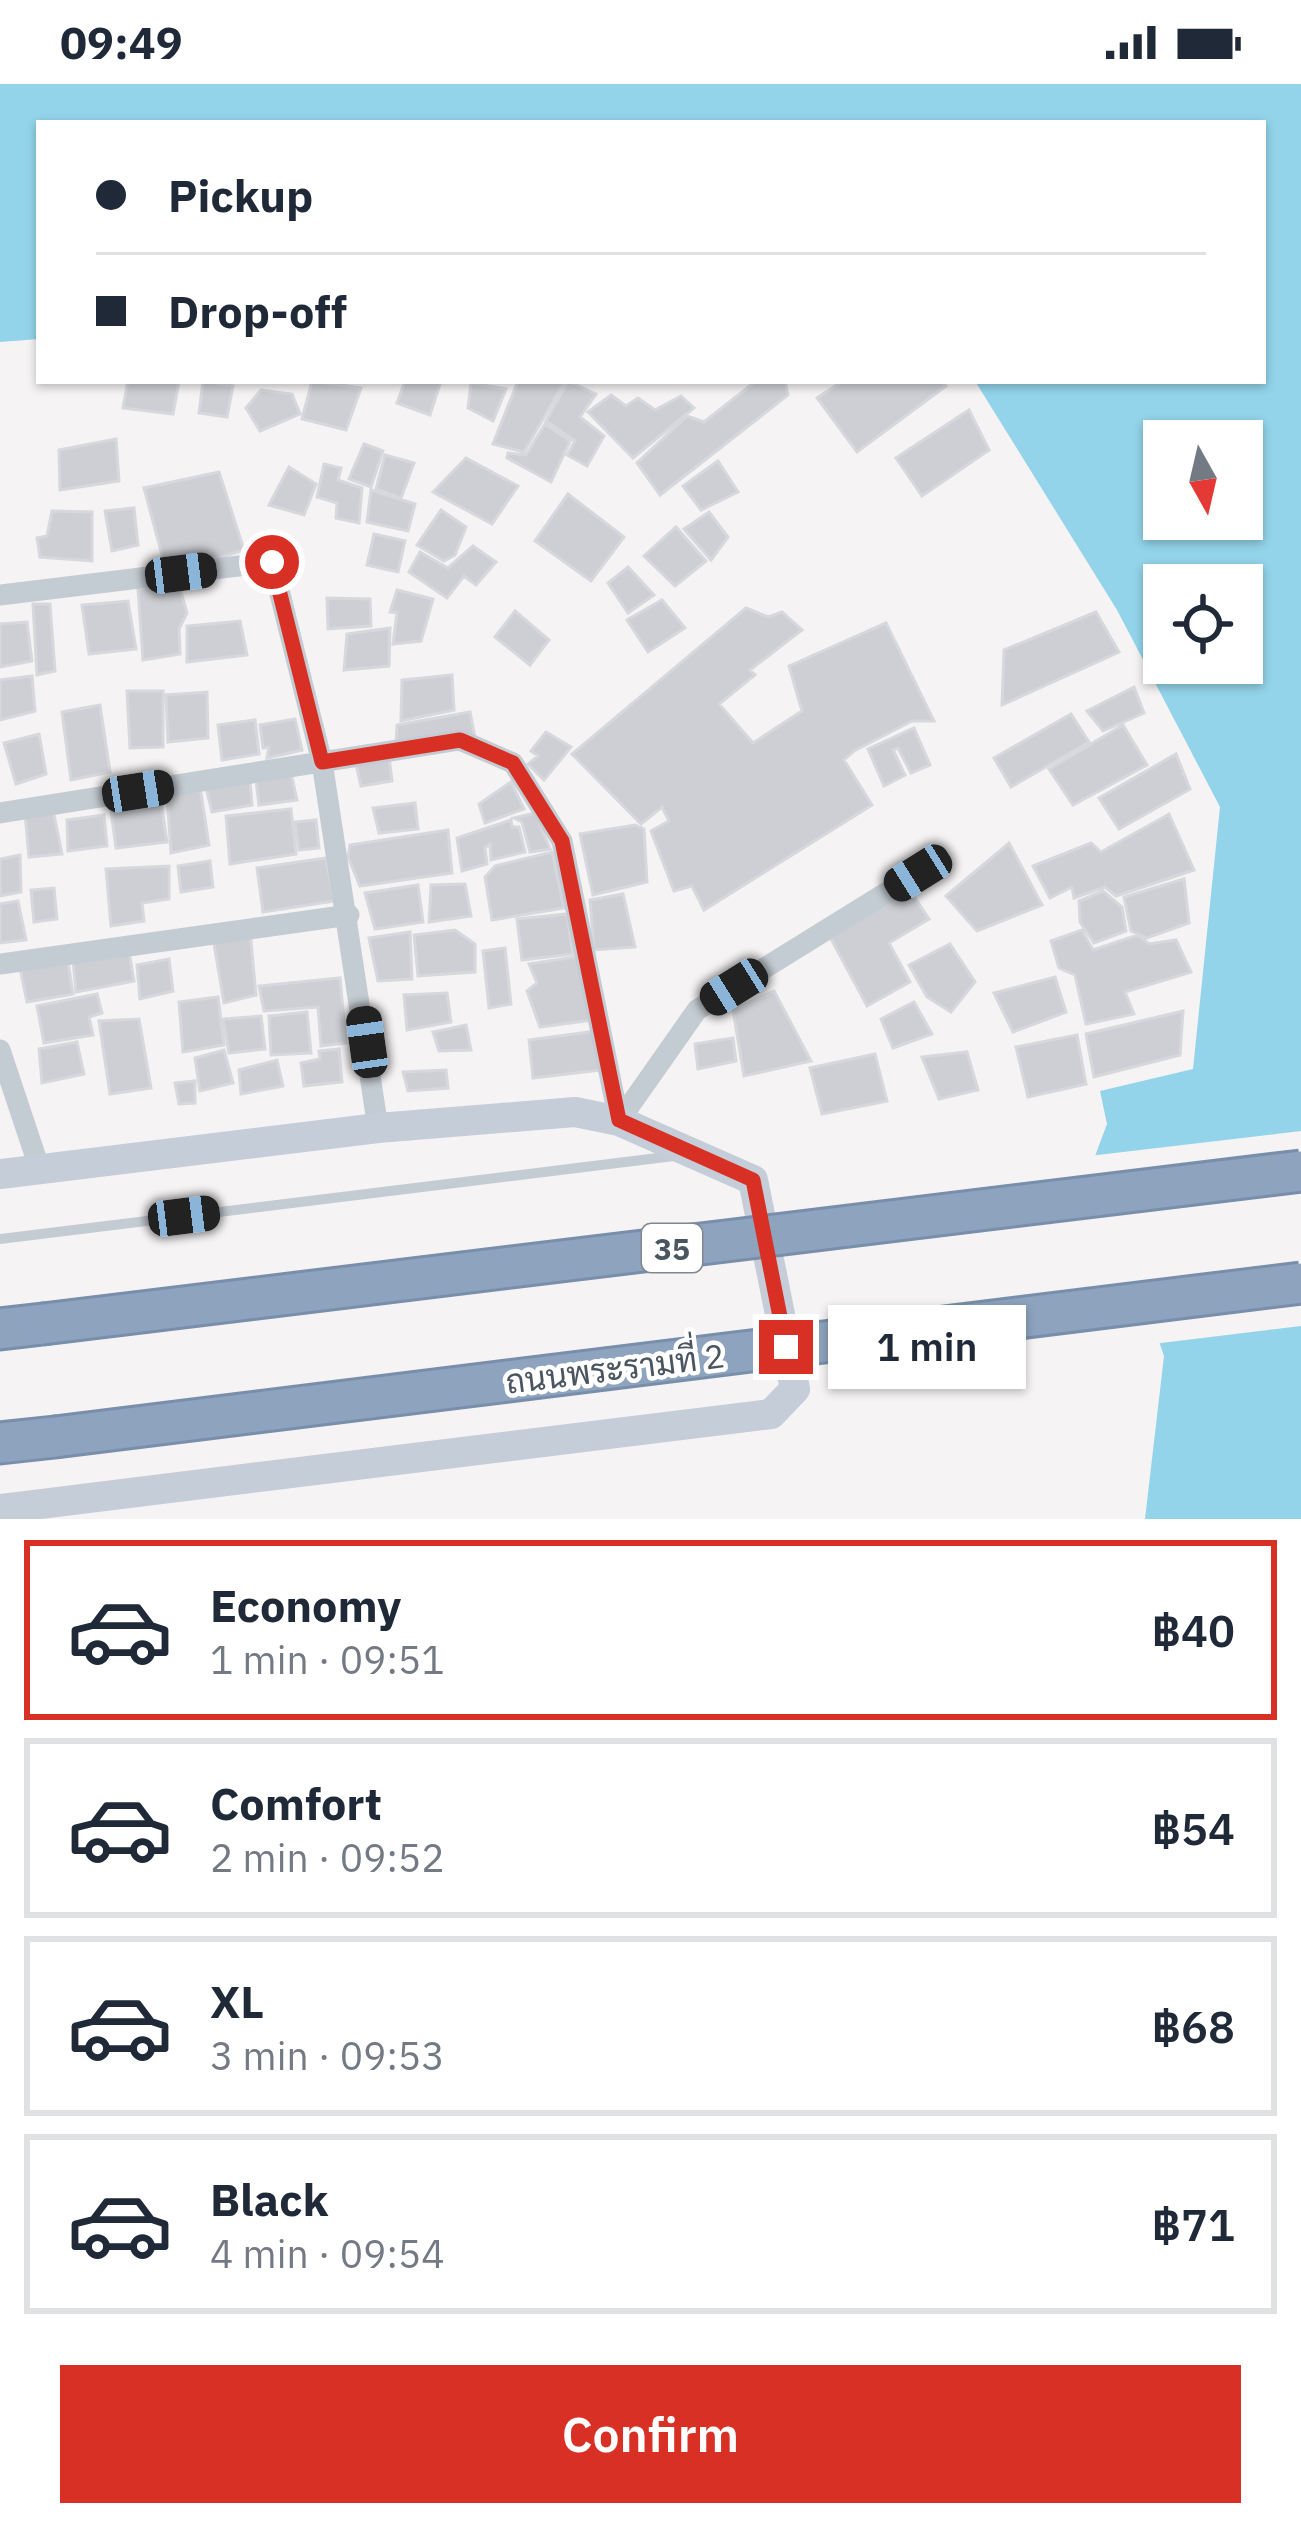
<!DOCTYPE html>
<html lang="en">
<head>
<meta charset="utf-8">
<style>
  body { margin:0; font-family:"IBM Plex Sans",Sarabun,sans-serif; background:#f6f6f7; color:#1f2937; height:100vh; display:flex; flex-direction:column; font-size:45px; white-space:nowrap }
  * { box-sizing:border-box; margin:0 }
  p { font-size:39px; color:#747a83 }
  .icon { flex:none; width:66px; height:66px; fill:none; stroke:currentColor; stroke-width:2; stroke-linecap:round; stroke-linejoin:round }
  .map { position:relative; height:1435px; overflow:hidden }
  .drawer { display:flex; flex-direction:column; background:#fff; flex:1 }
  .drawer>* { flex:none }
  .hud { position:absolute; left:36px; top:36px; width:1230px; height:264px; border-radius:0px; box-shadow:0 3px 9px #0004; display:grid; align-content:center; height:264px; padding:0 60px; background:#fff }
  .needle { width:78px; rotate:172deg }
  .fabs { position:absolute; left:1143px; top:336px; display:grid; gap:24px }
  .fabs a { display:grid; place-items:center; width:120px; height:120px; border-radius:0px; background:#fff; box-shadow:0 3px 9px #0004; font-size:60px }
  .end { position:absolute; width:54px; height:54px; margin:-27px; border:15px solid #d93025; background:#fff; box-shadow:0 0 0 6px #fff }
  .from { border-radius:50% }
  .bubble { position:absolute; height:84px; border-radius:0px; background:#fff; box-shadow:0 3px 9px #0004; font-size:39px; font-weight:600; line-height:84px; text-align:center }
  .car { position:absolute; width:36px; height:72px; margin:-36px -18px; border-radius:15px; box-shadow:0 0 9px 3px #0007; background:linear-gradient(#222 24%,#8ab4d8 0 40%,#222 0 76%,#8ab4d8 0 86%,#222 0) }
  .hud b { display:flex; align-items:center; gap:42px; height:114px; font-size:45px }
  .hud b+b { border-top:3px solid #e0e1e3 }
  .hud i { width:30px; height:30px; background:#1f2937 }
  ul { padding:21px 0 0; list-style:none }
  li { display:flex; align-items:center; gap:36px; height:180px; margin:0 24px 18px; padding:0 36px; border:6px solid #e0e1e3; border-radius:0px }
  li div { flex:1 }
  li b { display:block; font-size:45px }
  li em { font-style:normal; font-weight:600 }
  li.selected { border-color:#d93025 }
  li>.icon { width:108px; height:108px; stroke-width:1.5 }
  .primary-button { display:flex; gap:24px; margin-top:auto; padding:24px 60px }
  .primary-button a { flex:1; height:138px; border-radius:0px; background:#d93025; color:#fff; font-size:48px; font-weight:600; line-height:138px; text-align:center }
  .status { display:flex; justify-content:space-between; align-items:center; height:84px; padding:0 60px; background:#fff; direction:ltr }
  .status svg { height:33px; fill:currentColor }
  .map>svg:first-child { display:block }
  .water { fill:#93d4ea; fill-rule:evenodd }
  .pier { fill:#f5f3f3 }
  .building { fill:#cdcfd4; stroke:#d7d8dd; stroke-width:3 }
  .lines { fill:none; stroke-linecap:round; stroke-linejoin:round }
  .highway-casing { stroke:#788eaa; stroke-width:45 }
  .lane { stroke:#c4ccd3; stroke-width:10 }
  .street { stroke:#c4ccd3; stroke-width:21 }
  .secondary { stroke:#c4cdd8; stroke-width:30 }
  .highway { stroke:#8da3be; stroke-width:39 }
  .highway-bridge-casing { stroke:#788eaa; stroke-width:45; stroke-linecap:butt }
  .highway-bridge { stroke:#8da3be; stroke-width:39 }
  .route { stroke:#d93025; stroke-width:15 }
  .labels { text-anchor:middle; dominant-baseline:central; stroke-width:9; stroke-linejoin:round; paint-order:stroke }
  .shield { fill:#fff; stroke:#81888f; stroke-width:3 }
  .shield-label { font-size:30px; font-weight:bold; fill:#4b555f }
  .street-label { font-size:33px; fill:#4b555f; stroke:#fff }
</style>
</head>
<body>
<div class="status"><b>09:49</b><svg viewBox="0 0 49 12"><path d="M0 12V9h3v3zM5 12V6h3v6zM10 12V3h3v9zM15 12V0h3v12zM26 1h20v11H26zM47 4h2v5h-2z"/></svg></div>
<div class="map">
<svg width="1301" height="1435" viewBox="0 0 1301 1435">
  <rect width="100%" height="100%" fill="#f5f3f3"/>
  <path class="water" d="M0,0h1301v1435h-156l19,-163 -69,-200 12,-32 -7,-33 93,-22 27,-262 -103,-197 -142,-229h288v-258h-1224v216l-39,3zM1164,357h78v78h-78zM1164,501h78v78h-78z"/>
  <path class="pier" d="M1301,1047v195l-148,18 -64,-188z"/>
  <path class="building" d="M128,297h51l-6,33 -50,-6z
    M203,297l30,5 -6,31 -28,-4z
    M312,297l49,7 -15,42 -44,-11z
    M405,297h36l-11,34 -33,-12z
    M518,297h47l-41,71 -31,-8z
    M568,297l28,13 -16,23 24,19 -17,30 -20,-11 8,-14 -29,-20z
    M756,297h29l3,14 -128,100 -23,-32 50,-47 17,6z
    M843,297h100l3,5 -89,66 -40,-54z
    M471,299l35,6 -13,32 -25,-13z
    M261,306l31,4 8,20 -40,17 -14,-23z
    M611,311l15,11 12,-8 17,12 26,-14 13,12 -61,50 -45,-46z
    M969,326l20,40 -67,46 -26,-38z
    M545,340l25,17 -19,41 -44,-24 1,-5 18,2z
    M116,355l3,42 -59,9 -1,-40z
    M364,360l19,7 -12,36 -22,-8z
    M385,371l29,8 -13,35 -25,-9z
    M466,374l52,28 -26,38 -59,-32z
    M718,377l20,31 -37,18 -18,-24z
    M324,380l17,4 -3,12 24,8 -3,35 -23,-5 1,-15 -20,-6z
    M289,383l27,17 -12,31 -35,-10z
    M219,388l25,78 -52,16 -2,-8 -25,8 -21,-78z
    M371,406l44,14 -7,27 -41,-9z
    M568,410l56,43 -33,44 -56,-40z
    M134,424l4,37 -26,6 -7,-40z
    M441,426l25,17 -11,28 -11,6 -27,-16z
    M52,427l40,1v49l-52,-4 -3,-19 10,-2z
    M709,428l19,25 -17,23 -27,-31z
    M676,443l30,34 -31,25 -31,-30z
    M374,450l31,7 -7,31 -31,-7z
    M473,462l23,16 -20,23 -12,-9 -17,22 -38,-26 11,-20 28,16z
    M628,483l26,28 -26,18 -20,-30z
    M178,497l9,32 -8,16 1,25 -37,6 -5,-71z
    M397,506l36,9 -12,42 -28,3 4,-31 -7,-1z
    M327,514l43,1 1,27 -43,3z
    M662,516l23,28 -37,24 -21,-32z
    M128,517l8,48 -47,5 -7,-49z
    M33,520h17l5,67 -18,4z
    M746,524l22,9 14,-5 20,18 -52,40 5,5 -36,29 34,39 49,-32 -13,-45 97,-43 48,98h-22l-58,30 -10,9 28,45 -168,105 -12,-24 -18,5 -23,-60 18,-10 -7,-14 -21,17 -69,-70z
    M515,527l34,29 -19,25 -35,-28z
    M1096,528l23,40 -117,53 2,-55z
    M240,537l7,34 -60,7v-36z
    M27,538l5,39 -32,6v-43z
    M390,544l-1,38 -45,4 3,-36z
    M452,591l2,35 -53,11 1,-41z
    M32,592l3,35 -35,9v-40z
    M1134,603l10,26 -41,18 -16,-20z
    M127,607h36v56l-33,1z
    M207,608l1,46 -40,4 -2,-47z
    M100,621l10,67 -39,8 -9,-68z
    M470,628l5,26 -79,7 1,-20z
    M1071,630l18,28 -78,45 -17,-29z
    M295,635l7,31 -35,8 2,-11 -6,1 -3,-23z
    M255,636l4,34 -37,6 -4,-35z
    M1123,641l24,40 -74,40 -24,-36z
    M914,644l16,37 -19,8 -13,-25 -5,2 12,25 -21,11 -16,-37z
    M546,648l25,15 -27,33 -16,-16 10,-8 -7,-5z
    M39,650l7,40 -30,10 -12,-41z
    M1176,670l14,35 -71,40 -20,-31z
    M389,672l3,25 -31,5 -6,-26z
    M291,689l6,27 -38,5 -3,-25z
    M250,697l2,24 -40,7 -6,-24z
    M511,698l13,27 -39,14 -6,-19z
    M200,703l9,58 -38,8 -4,-58z
    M161,718l6,40 -51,6 -5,-37z
    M415,719l3,26 -39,4 -6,-25z
    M291,725l5,45 -66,10 -4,-48z
    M53,726l9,44 -33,3 -4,-44z
    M535,729l15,36 -20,3 -8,-30 -8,-4z
    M1169,730l25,56 -78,26 -11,-9 -31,11 -2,-11 -22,11 -17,-32 58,-23 10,9z
    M104,731l3,31 -39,5 -1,-31z
    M316,736l3,28 -20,2 -4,-28z
    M511,736l1,7h7l6,25 -34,8 -1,-16 -5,4 2,16 -25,7 -5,-33z
    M635,741l9,4 3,53 -54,13 -13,-61z
    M448,746l4,43 -92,13 -12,-29 2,-12z
    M1009,759l33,62 -65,26 -31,-35z
    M552,768l12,56 -72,12 -7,-43 10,-11z
    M20,771l1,37 -21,4v-37z
    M326,774l8,43 -71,11 -6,-44z
    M210,777l3,26 -32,5 -3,-26z
    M169,782v33l-27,4 2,18 -33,5 -5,-57z
    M1184,795l5,44 -42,15 -16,-7 -7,-34z
    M465,800l6,32 -42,6 2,-37z
    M418,801l5,37 -48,7 -10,-36z
    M907,802l22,33 -40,24 21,39 -43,24 -37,-69z
    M54,804l3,31 -23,3 -3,-32z
    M1103,807l19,16 4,24 -32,12 -14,-21 -1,-21z
    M623,810l12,53 -41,3 -4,-50z
    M18,817l8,39 -26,3v-39z
    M567,830l6,40 -51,6 -5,-41z
    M455,846l20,14v28l-57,4 -4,-41z
    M1082,846l11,20 45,-15 11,9 27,-4 15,32 -66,20 9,22 -48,10 -11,-49 -16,-7 -8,-27z
    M250,847l6,64 -32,8 -11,-65z
    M410,848l2,47 -34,2 -9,-43z
    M950,860l25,38 -24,30 -24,-15 -18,-32z
    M505,864l6,56 -22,4 -6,-57z
    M129,868l5,29 -58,11 -3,-32z
    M582,872l11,64 -53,7 -13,-36 10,-8 -8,-19z
    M169,875l4,32 -33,8 -3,-34z
    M68,878l5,32 -46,8 -7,-34z
    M1055,893l11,35 -53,20 -19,-39z
    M340,894l6,65 -25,3 -3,-39 -54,4 -5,-25z
    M774,907l37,70 -67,15 -11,-66z
    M447,909l4,29 -44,8 -3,-35z
    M97,910l5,19 -13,4 4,18 -49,8 -7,-37z
    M218,913l6,48 -41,7 -4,-50z
    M914,918l18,32 -39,14 -12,-29z
    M1183,927l-3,44 -86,22 -8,-43z
    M307,928l4,41 -40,2 -2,-39z
    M261,932l4,33 -36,4 -6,-34z
    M139,935l12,69 -41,6 -11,-73z
    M466,941l5,25 -32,1 -6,-19z
    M596,947l5,39 -68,8 -4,-38z
    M1077,951l9,49 -58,13 -12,-50z
    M733,954l3,23 -38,8 -3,-25z
    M77,958l7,32 -42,9 -3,-34z
    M339,965l3,33 -38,4 -3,-23 19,-4 -1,-8z
    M224,966l9,33 -33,8 -5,-33z
    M967,968l11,38 -39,9 -17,-42z
    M875,970l12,47 -65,13 -12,-46z
    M277,976l6,26 -42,8 -2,-24z
    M446,986l2,18 -40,3 -5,-19z
    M195,997v22l-16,1 -4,-21z"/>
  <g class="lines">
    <g class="highway-casing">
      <path id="highway" d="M0,1245l43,-5
        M0,1359l55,-6"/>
    </g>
    <path class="lane" d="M0,1155l674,-83"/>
    <path class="street" d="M0,511l272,-33 50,200 56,366
      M0,729l460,-73 53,23 49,78 57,280 78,-111 221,-137
      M0,880l349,-49
      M0,966l40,120"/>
    <path class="secondary" d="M0,1090l378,-46 197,-16 44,9 134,59 42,209 -24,25 -771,95"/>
    <use href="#highway" class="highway"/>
    <g class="highway-bridge-casing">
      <path id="highway-bridge" d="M43,1240l1258,-153
        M55,1353l1246,-154"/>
    </g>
    <use href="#highway-bridge" class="highway-bridge"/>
  </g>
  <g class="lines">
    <path class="route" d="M272,478l50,200 138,-22 53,23 49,78 57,279 134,60 33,167"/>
  </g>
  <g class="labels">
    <rect class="shield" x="642" y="1140" width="60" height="48" rx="9"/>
    <g class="shield-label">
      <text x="672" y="1164">35</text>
    </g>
    <g class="street-label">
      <text transform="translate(615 1284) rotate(-7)">ถนนพระรามที่ 2</text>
    </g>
  </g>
</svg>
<div class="fabs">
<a><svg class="needle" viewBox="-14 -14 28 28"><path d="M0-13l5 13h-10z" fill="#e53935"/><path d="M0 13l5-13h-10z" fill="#747a83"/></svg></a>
<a><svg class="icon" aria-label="locate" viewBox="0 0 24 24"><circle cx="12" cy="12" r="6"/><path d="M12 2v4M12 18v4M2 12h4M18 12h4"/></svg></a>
</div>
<i class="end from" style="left:272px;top:478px"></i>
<i class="end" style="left:786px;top:1263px"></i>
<div class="bubble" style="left:828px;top:1221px;width:198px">1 min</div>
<i class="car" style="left:181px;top:489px;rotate:83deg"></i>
<i class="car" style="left:138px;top:707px;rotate:81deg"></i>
<i class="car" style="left:918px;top:789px;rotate:238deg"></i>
<i class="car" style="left:734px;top:903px;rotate:238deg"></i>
<i class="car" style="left:367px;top:958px;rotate:352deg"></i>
<i class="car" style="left:184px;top:1132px;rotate:83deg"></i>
<div class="hud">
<b><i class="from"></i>Pickup</b>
<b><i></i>Drop-off</b>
</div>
</div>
<section class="drawer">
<ul>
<li class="selected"><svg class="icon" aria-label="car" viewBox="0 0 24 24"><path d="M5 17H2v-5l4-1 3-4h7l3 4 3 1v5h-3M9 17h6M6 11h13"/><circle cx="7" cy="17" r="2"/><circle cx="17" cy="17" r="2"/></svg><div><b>Economy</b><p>1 min · 09:51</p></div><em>฿40</em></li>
<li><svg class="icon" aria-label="car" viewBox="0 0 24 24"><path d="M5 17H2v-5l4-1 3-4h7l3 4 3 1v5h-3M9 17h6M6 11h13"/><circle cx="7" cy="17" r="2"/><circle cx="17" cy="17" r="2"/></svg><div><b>Comfort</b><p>2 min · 09:52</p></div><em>฿54</em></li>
<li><svg class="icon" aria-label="car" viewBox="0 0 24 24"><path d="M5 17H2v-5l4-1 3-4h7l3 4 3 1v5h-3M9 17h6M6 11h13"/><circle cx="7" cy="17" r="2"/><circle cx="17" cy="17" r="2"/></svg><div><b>XL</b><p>3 min · 09:53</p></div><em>฿68</em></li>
<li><svg class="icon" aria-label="car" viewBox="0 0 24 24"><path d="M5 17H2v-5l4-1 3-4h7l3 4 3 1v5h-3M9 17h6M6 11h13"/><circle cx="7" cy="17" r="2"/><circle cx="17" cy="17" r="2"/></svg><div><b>Black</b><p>4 min · 09:54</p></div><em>฿71</em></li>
</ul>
<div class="primary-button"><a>Confirm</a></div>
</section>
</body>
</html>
